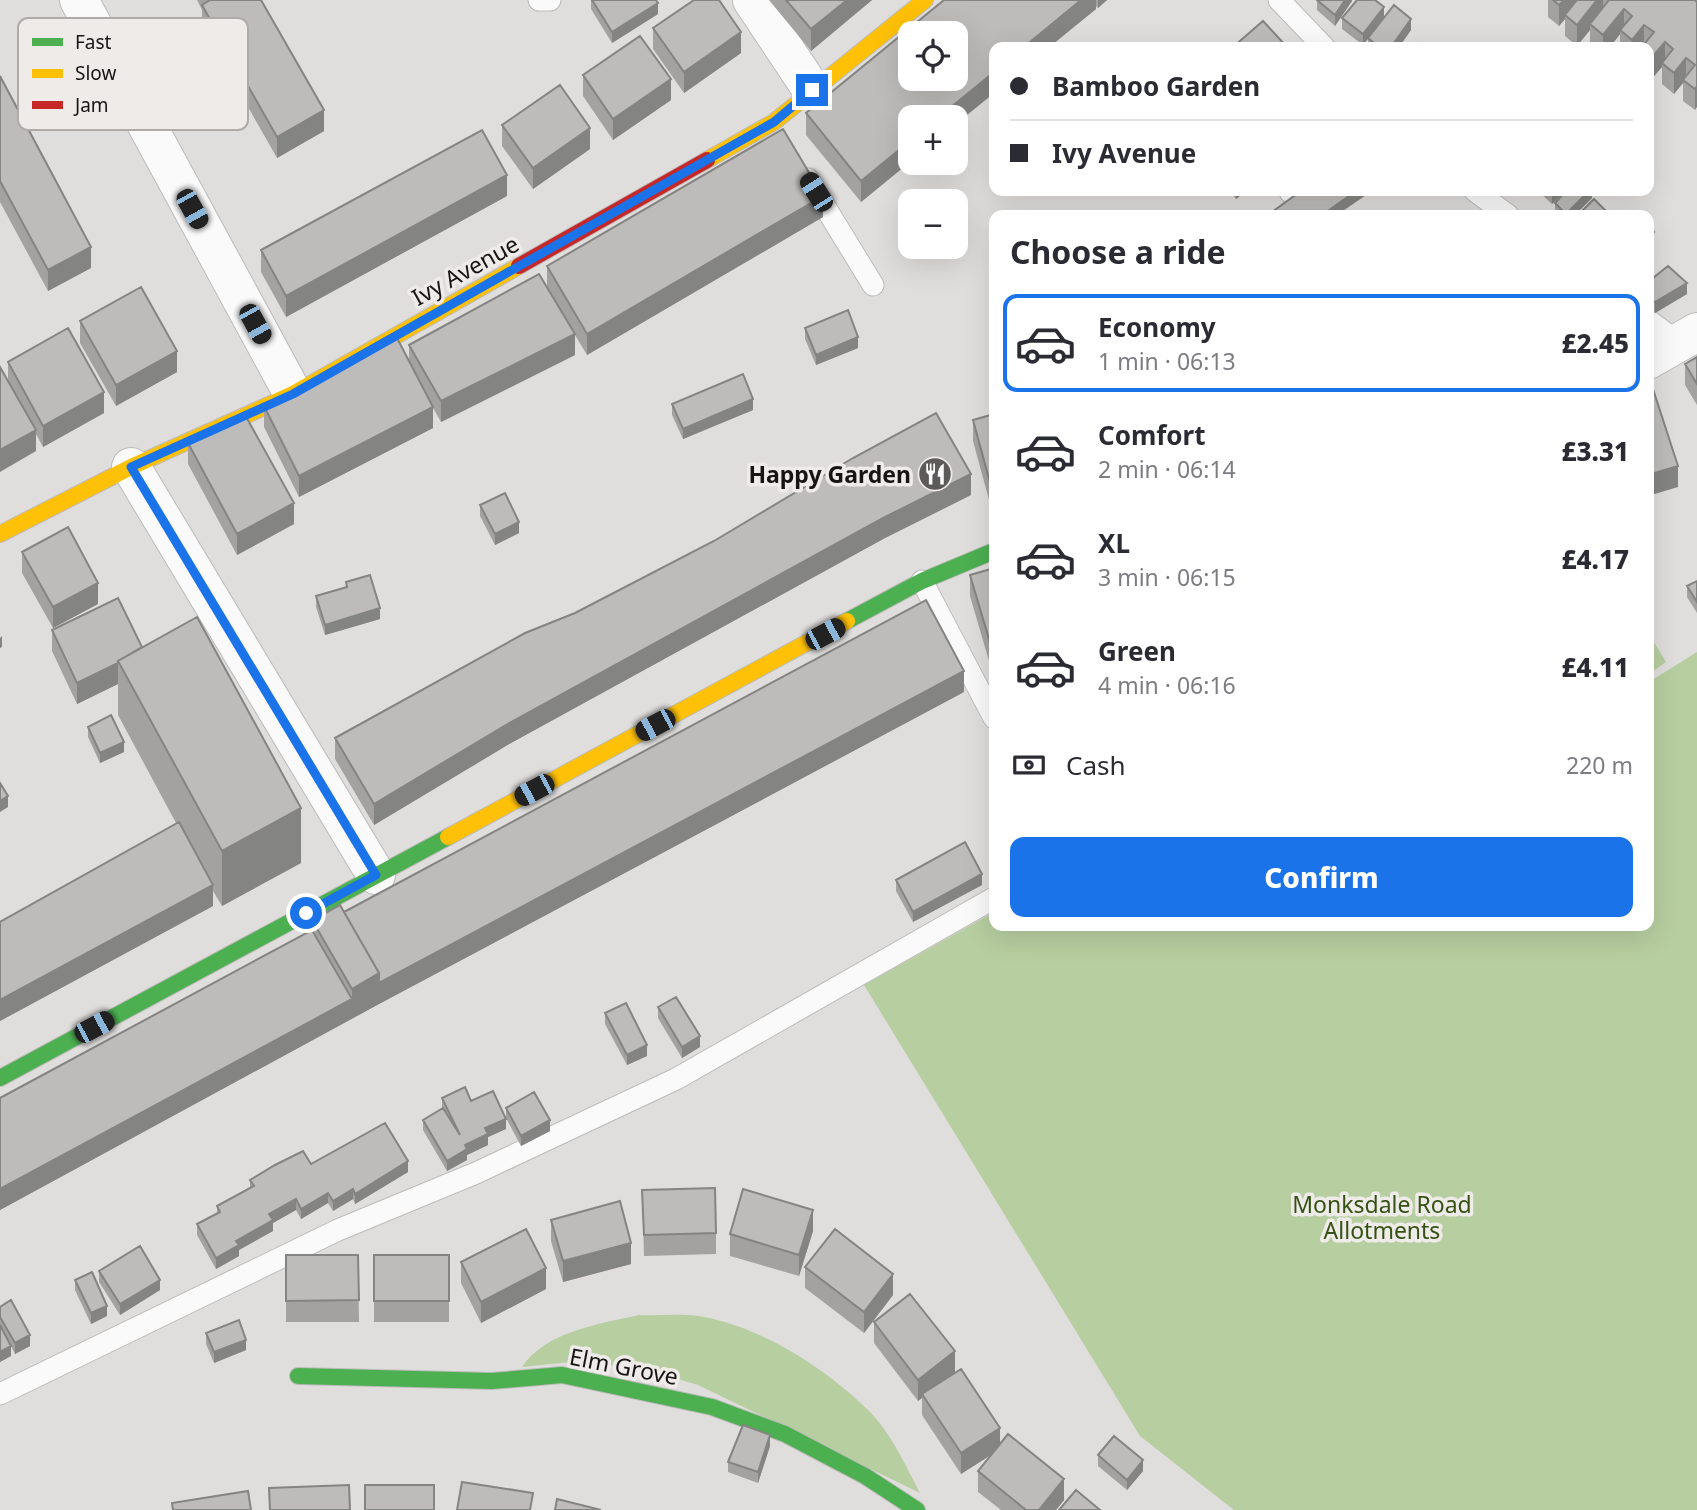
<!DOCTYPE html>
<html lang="en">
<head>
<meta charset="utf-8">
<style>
  body { margin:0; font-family:"Noto Sans",sans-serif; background:#f7f7f7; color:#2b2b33; height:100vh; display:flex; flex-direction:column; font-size:26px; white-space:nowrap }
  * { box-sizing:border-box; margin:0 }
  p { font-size:23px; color:#7c7c81 }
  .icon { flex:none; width:38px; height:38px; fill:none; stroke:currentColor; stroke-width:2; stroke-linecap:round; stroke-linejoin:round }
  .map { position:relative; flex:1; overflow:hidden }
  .sheet { position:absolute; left:989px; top:210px; width:665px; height:721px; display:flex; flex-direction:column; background:#fff; border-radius:14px; box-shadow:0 7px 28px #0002 }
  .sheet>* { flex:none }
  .guide { position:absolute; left:989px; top:42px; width:665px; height:154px; border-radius:14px; box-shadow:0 7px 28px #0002; display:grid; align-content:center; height:154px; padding:0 21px; background:#fff }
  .controls { position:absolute; left:898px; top:21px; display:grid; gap:14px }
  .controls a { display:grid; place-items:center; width:70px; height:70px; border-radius:14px; background:#fff; box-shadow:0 7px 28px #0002; font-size:35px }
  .end { position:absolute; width:32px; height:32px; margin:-16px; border:9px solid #1a73e8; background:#fff; box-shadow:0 0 0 4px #fff }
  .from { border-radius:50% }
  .car { position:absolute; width:21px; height:42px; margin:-21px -10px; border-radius:9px; box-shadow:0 0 5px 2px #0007; background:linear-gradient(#222 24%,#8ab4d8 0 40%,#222 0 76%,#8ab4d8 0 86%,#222 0) }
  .guide b { display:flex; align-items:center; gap:24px; height:66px; font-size:26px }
  .guide b+b { border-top:2px solid #e1e1e2 }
  .guide i { width:18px; height:18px; background:#2b2b33 }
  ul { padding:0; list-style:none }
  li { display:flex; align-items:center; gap:21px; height:98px; margin:0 14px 10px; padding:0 7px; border:4px solid transparent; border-radius:14px }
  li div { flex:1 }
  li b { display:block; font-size:26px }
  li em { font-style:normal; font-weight:800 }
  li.active { border-color:#1a73e8 }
  li>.icon { width:63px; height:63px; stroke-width:1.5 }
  h2 { padding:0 21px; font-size:32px; line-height:84px }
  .pay { display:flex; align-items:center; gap:18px; height:77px; padding:0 21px; font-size:26px }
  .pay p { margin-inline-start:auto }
  .action { display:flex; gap:14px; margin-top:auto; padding:14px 21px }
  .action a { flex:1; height:80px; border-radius:14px; background:#1a73e8; color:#fff; font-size:28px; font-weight:800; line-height:80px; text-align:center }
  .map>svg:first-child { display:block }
  .green { fill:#b7cea0 }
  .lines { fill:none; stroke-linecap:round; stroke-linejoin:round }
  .lane-casing { stroke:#bcbbba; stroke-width:23 }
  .street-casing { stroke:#bcbbba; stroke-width:40 }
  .fast-casing { stroke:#bcbbba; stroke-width:18 }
  .slow-casing { stroke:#bcbbba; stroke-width:18 }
  .jam-casing { stroke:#bcbbba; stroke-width:18 }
  .lane { stroke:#fafafa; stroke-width:21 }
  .street { stroke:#fafafa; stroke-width:38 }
  .fast { stroke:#4caf50; stroke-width:16 }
  .slow { stroke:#ffc107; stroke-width:16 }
  .jam { stroke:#c62828; stroke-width:16 }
  .wall { fill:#a3a2a1 }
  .shaded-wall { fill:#848483 }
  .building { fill:#bdbcbb; stroke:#848483; stroke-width:2; fill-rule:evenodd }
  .route { stroke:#1a73e8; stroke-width:9 }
  .labels { text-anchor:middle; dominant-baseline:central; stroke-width:7; stroke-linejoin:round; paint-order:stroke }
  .street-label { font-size:23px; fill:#161514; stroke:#efebe9 }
  .poi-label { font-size:23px; font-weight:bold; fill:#161514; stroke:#efebe9; text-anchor:end }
  .park-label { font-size:23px; fill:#355214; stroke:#efebe9 }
  .key { fill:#efebe9; stroke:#aeaba9; stroke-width:2 }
  .key-label { font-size:19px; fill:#161514 }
</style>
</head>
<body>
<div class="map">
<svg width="1697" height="1510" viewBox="0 0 1697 1510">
  <rect width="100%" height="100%" fill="#e0dedd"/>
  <path class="green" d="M1648,632l18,30 -17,12h-1z
    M1697,652v858h-463l-94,-74 -276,-451 130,-73v14h654l1,-244z
    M639,1315c21,1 44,-2 65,2 59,11 123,52 165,94 22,22 37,55 51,82l-222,-108 -51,-15 -67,-9 -58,6c24,-36 78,-43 117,-52z"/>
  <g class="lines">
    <g class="lane-casing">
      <path id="lane" d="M539,0h11
        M1279,0l45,47
        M808,179l65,106
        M1475,191l33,24
        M1290,192l1,-1
        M1648,320l31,23
        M922,581l72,137
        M0,1394l338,-164 138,-57 200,-94 318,-181"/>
    </g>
    <g class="street-casing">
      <path id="street" d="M79,0l214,394
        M752,0l60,90
        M1648,360l49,-28
        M131,467l245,408"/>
    </g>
    <g class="fast-casing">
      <path id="fast" d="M847,621l75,-40 72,-30
        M0,1078l448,-241
        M298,1376l194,5 70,-6 150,32 73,27 80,42 52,34"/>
    </g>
    <g class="slow-casing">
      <path id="slow" d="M707,160l67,-38 151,-122
        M0,534l131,-67 162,-73 226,-128
        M448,837l399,-216"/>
    </g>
    <g class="jam-casing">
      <path id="jam" d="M519,266l188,-106"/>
    </g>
    <use href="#lane" class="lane"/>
    <use href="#street" class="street"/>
    <use href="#fast" class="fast"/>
    <use href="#slow" class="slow"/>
    <use href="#jam" class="jam"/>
  </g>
  <path class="wall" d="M197,0h64l63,131 -47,27 -75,-132v-16z
    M591,0h65l2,14 -46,29 -21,-34z
    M769,0h103l-61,51z
    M944,0h163l-9,8 -2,-2v3l-235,193 -55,-67v-22z
    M1317,0h35v1l-17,25 -18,-16z
    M1548,0h147v110l-12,-9v-18l-9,11 -12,-10v-17l-14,16v-36h-28v-13l-10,13h-18l-2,-2v-15l-13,16 -12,-10v-17l-6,7 -11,-9z
    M1384,17l27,13 -12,17h-31v-8l-5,6 -21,-16v-11z
    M653,28l88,25 -57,40 -31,-44z
    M583,75l88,25 -58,40 -30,-44z
    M0,76l91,192 -43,23 -48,-89z
    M502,125l88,24 -57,40 -31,-43z
    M1230,191h16l-10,8z
    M1539,191h26l-13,13 -13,-12z
    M1592,191v7l-17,17h-18l-2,-2v-10z
    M507,196l-221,121 -25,-45v-22z
    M823,217l-236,138 -12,-20v20l-134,67 -8,-14v20l-134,69 -35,-70v-21l145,-46v-15l138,-59v-20z
    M1648,282l39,12 -32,19 -7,-5z
    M80,321l97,51 -61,34 -36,-63z
    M805,328l53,20 -42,17 -11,-26z
    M1697,357v48l-12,-20v-21z
    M8,362l96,51 -61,34 -7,-13v17l-28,-72z
    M672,404l81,6 -70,29 -11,-24z
    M994,414v104l-21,-77v-21z
    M188,443l106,81 -57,31 -49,-91z
    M971,495l-86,43 -374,205 -137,82 -39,-66v-21z
    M480,505l39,28 -24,12 -15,-29z
    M22,552l76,52 -45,24 -31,-55z
    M994,568v110l-24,-82v-21z
    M1697,581v32l-10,-16v-11z
    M346,582l34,37 -55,16 -9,-28v-11l30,-9z
    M52,630l90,17 159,216 -79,43 -9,-15v15l-213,115v-99l176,-99 -58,-108v-31l-41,20 -25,-53z
    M964,692l-585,312 -379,206v-112l312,-168v-10l32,-8z
    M88,727l36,25 -24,11 -12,-26z
    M896,880l86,5 -69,37 -17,-31z
    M658,1007l42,40 -18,11 -24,-40z
    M605,1013l42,43 -20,9 -22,-41z
    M442,1098l29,3 35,28 -18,8v8l-21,10v5l-20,11 -24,-41v-10l19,-12z
    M506,1108l44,23 -29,15 -15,-28z
    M311,1164l97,8 -53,32 -2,-5 -20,12 -5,-8 -27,16 -5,-9 -23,13v8l-34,19v6l-23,13 -19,-34v-11l20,-11v-7l33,-19v-7z
    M642,1190l74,43v21l-72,2z
    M551,1220l80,44 -68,18 -12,-41z
    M813,1231l-14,45 -69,-20v-22z
    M286,1255h72l1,67h-73z
    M374,1255h75v67h-75z
    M461,1262l85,27 -65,34 -20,-40z
    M805,1267l88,28 -29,38 -59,-45z
    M99,1271l61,19 -40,25 -21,-33z
    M75,1280l32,36 -16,8 -16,-34z
    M0,1307l30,39 -15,8 -4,-8v10l-11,6z
    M874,1322l81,51 45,71 64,56 -8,10h-55l-23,-18v-21l13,-16 -30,19 -39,-59v-17l-4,3 -44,-58z
    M206,1333l40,17 -32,13 -8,-19z
    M770,1446l-12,37 -30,-11v-10z
    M1098,1455l45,16 -16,19 -29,-24z"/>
  <path class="shaded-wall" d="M847,0h25l-61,51v-22z
    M1081,0h15v9l-47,38h-25z
    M1098,0h9l-9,8z
    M1345,0h7v1l-17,25v-11z
    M1564,0h16l-15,15v4l-6,7v-21z
    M1597,0h6v13l-13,11v6l-13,16v-21z
    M658,3v11l-46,29v-11z
    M1384,7v11l-21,27v-11z
    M1624,9v21h-4v4l-10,13h-7v-12z
    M1411,19v11l-12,17h-8z
    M1644,25v22h-12v-7z
    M741,32v21l-57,40v-21z
    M1665,42v21h-3v4l-14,16v-21z
    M1686,58v21l-3,1v3l-9,11v-21z
    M994,72v21l-38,31v-7h-17z
    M671,79v21l-58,40v-21z
    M1697,86v21l-2,3v-21z
    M324,110v21l-47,27v-21z
    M590,128v21l-57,40v-21z
    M910,141v21l-49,40v-21z
    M507,175v21l-221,121v-21z
    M1236,191h10l-10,8z
    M1356,191h16l-35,24h-15z
    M1555,191h10l-13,13v-10z
    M1589,191h3v7l-17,17h-9v-1z
    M823,196v21l-236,138v-21z
    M1654,232v10l-6,5v-10z
    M91,247v21l-43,23v-21z
    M1687,283v11l-32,19v-11z
    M575,334v21l-134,67v-21z
    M858,337v11l-42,17v-10z
    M177,351v21l-61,34v-21z
    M104,392v21l-61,34v-21z
    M753,399v11l-70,29v-10z
    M433,407v21l-134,69v-21z
    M36,430v21l-36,21v-22z
    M1678,466v21l-30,9v-21z
    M971,474v21l-86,43 -374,205 -137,82v-21l137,-82 374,-205z
    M294,503v21l-57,31v-21z
    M519,522v11l-24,12v-11z
    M98,583v21l-45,24v-21z
    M380,608v11l-55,16v-10z
    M2,636v11l-2,1v-10z
    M118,663v21l-41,20v-21z
    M964,671v21l-585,312 -379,206v-21l352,-190v-10l27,-16z
    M124,742v10l-24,11v-10z
    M8,796v11l-8,5v-11z
    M301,808v55l-79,43v-55z
    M982,874v11l-69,37v-10z
    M213,885v21l-213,115v-21z
    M700,1036v11l-18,11v-11z
    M647,1045v11l-20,9v-10z
    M506,1119v10l-18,8v8l-21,10v5l-20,11v-10l38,-33z
    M550,1120v11l-29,15v-10z
    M408,1161v11l-53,32v-10z
    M353,1189v10l-20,12v-10z
    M328,1193v10l-27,16v-10z
    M296,1199v11l-23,13v8l-34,19v6l-23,13v-11l53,-44z
    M813,1210v21l-14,45v-21z
    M631,1243v21l-68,18v-21z
    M546,1268v21l-65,34v-21z
    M893,1274v21l-29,38v-21z
    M160,1280v10l-40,25v-11z
    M107,1306v10l-16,8v-11z
    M30,1335v11l-15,8v-11z
    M246,1340v10l-32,13v-11z
    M11,1346v10l-11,6v-10z
    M955,1351v22l-33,21v4l-4,3v-21z
    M1000,1428v21l-39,25v-21z
    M770,1435v11l-12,37v-11z
    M1143,1460v11l-16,19v-10z
    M1064,1479v21l-8,10h-17z"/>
  <path class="building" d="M210,0h51l63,110 -47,27 -75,-132z
    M592,0h64l2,3 -46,29z
    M694,0h25l22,32 -57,40 -31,-44z
    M786,0h61l-36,29z
    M944,0h137l-57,47h-30v25l-55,45h-29v24l-49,40 -55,-68zM910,33h46v46h-46z
    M1317,0h28l-10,15z
    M1357,0h18l9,7 -21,27 -21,-16z
    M1553,0h11l-5,5z
    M1577,0h20l-20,25 -12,-10z
    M1609,0h86l2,2v84l-2,3 -12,-9 12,-15 -9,-7 -12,15 -12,-10 11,-14 -8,-7 -17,20v-15h-6l12,-15 -10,-7 -12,15 -12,-10 12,-14 -8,-7 -21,26 -13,-11z
    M1394,5l17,14 -20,28h-12l-11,-9z
    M1263,21l24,26h-54z
    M640,36l31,43 -58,40 -30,-44z
    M1420,43l7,4h-10z
    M0,76l91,171 -43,23 -48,-89z
    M560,85l30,43 -57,40 -31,-43z
    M783,129l40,67 -236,138 -40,-68z
    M482,130l25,45 -221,121 -25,-46z
    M1301,191h55l-34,24h-48l-2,-3z
    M1566,191h23l-23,23 -11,-11z
    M1594,199l11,11 -5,5h-22z
    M1648,226l6,6 -6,5z
    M1668,266l19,17 -32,19 -7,-5v-15z
    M539,274l36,60 -134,67 -32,-56z
    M141,287l36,64 -61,34 -36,-64z
    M848,310l10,27 -42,18 -11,-27z
    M68,328l36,64 -61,34 -35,-64z
    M397,338l36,69 -134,69 -35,-70z
    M1697,357v27l-12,-20z
    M0,367l36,63 -36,20z
    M743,374l10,25 -70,30 -11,-25z
    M1652,386l26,80 -30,9v-88z
    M244,413l50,90 -57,31 -49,-91z
    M936,413l35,61 -86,43 -374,205 -137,82 -39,-66 190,-105 50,-20 139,-72 139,-83z
    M994,414v83l-21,-77z
    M505,493l14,29 -24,12 -15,-29z
    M68,527l30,56 -45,24 -31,-55z
    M994,568v88l-24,-81z
    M370,575l10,33 -55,17 -9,-29 31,-9 -1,-5z
    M1697,581v21l-10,-16z
    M118,598l24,49 -24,14v2l-41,20 -25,-53z
    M926,600l38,71 -585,312v-10l-35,-61z
    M197,617l104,191 -79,43 -104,-190z
    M111,715l13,27 -24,11 -12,-26z
    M0,783l8,13 -8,5z
    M179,822l34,63 -213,115v-78z
    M965,842l17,32 -69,38 -17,-32z
    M340,905l39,68 -27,16 -40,-69z
    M312,930l40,69 -352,190v-91z
    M676,997l24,39 -18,11 -24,-40z
    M626,1003l21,42 -20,10 -22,-42z
    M465,1087l6,14 22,-10 13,28 -21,9 3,6 -23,11 2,4 -20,12 -24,-41 20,-12 17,27 -18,-37z
    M534,1092l16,28 -29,16 -15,-28z
    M385,1123l23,38 -53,33 -2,-5 -20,12 -5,-8 -27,16 -5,-10 -27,15 4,6 -37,21 3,4 -23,13 -19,-34 23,-12 -3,-6 37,-20 -4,-6 25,-15 28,-14 8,13z
    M715,1188l1,45 -72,2 -2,-45z
    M743,1189l70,21 -14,45 -69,-21z
    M620,1201l11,42 -68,18 -12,-41z
    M526,1229l20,39 -65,34 -20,-40z
    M835,1229l58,45 -29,38 -59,-45z
    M140,1246l20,34 -40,24 -21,-33z
    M286,1255h72l1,45 -73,1z
    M374,1255h75v46h-75z
    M92,1272l15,34 -16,7 -16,-33z
    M910,1294l45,57 -37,29 -44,-58z
    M11,1300l19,35 -15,8 -15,-26v-10z
    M239,1320l7,20 -32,12 -8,-19z
    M0,1325l11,21 -11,6z
    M961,1369l39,59 -39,25 -39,-59z
    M743,1425l27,10 -12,37 -30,-10z
    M1008,1434l56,45 -25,31h-13l-48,-39z
    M1114,1436l29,24 -16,20 -29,-25z
    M462,1482l71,11 -3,17h-73z
    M349,1485l1,25h-80l-1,-22z
    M365,1485h69v25h-69z
    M1076,1490l24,20h-41z
    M248,1491l3,19h-78l-1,-7z
    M557,1499l44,11h-46z"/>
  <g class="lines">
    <path class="route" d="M306,913l70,-38 -245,-408 162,-73 481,-272 38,-32"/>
  </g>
  <defs>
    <g id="restaurant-disc" transform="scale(1.75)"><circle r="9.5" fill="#5d5b5a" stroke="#efebe9"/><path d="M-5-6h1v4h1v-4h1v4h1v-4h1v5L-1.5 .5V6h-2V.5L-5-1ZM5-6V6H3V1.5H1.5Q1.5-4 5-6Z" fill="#fff"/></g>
  </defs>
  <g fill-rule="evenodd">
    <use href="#restaurant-disc" x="935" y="474"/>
  </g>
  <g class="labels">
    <g class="street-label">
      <text transform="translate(465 270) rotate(-29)">Ivy Avenue</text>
      <text transform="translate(624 1366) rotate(11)">Elm Grove</text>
    </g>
    <g class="poi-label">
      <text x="911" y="474">Happy Garden</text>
    </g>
    <g class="park-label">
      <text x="1382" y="1204">Monksdale Road<tspan x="1382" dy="26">Allotments</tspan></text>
    </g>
  </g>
  <rect x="18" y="18" width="230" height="112" rx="10" class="key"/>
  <rect x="32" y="38" width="31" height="8" fill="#4caf50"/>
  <rect x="32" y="69" width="31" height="9" fill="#ffc107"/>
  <rect x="32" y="101" width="31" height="8" fill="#c62828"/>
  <g class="key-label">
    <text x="75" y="49">Fast</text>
    <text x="75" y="80">Slow</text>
    <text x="75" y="112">Jam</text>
  </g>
</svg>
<div class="controls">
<a><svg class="icon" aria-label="locate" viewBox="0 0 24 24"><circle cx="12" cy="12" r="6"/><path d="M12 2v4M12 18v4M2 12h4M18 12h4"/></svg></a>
<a>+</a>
<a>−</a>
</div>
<i class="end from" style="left:306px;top:913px"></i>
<i class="end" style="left:812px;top:90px"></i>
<i class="car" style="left:816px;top:192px;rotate:328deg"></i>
<i class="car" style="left:192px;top:209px;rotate:151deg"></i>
<i class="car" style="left:255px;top:324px;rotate:151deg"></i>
<i class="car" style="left:825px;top:634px;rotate:62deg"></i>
<i class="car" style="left:655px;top:725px;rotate:242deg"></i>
<i class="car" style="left:534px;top:790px;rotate:242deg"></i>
<i class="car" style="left:94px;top:1027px;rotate:62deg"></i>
<div class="guide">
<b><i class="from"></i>Bamboo Garden</b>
<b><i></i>Ivy Avenue</b>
</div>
<section class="sheet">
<h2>Choose a ride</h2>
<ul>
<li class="active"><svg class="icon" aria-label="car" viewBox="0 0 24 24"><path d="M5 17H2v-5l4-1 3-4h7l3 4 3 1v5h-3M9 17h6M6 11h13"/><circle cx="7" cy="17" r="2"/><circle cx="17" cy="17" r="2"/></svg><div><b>Economy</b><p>1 min · 06:13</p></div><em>£2.45</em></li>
<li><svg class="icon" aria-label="car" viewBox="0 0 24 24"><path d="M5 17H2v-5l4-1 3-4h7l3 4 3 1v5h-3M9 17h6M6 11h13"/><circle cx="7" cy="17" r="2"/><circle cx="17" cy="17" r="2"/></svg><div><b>Comfort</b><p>2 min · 06:14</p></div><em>£3.31</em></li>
<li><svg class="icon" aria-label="car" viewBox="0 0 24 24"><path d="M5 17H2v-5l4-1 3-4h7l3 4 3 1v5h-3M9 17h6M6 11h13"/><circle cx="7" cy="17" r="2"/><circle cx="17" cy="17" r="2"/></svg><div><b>XL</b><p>3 min · 06:15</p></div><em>£4.17</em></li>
<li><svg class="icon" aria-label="car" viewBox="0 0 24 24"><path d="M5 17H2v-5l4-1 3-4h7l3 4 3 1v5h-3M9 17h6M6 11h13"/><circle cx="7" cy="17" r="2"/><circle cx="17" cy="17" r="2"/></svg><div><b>Green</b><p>4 min · 06:16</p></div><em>£4.11</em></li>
</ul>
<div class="pay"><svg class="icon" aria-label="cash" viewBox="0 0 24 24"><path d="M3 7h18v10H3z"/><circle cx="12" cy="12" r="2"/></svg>Cash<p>220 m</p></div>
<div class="action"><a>Confirm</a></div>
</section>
</div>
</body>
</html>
